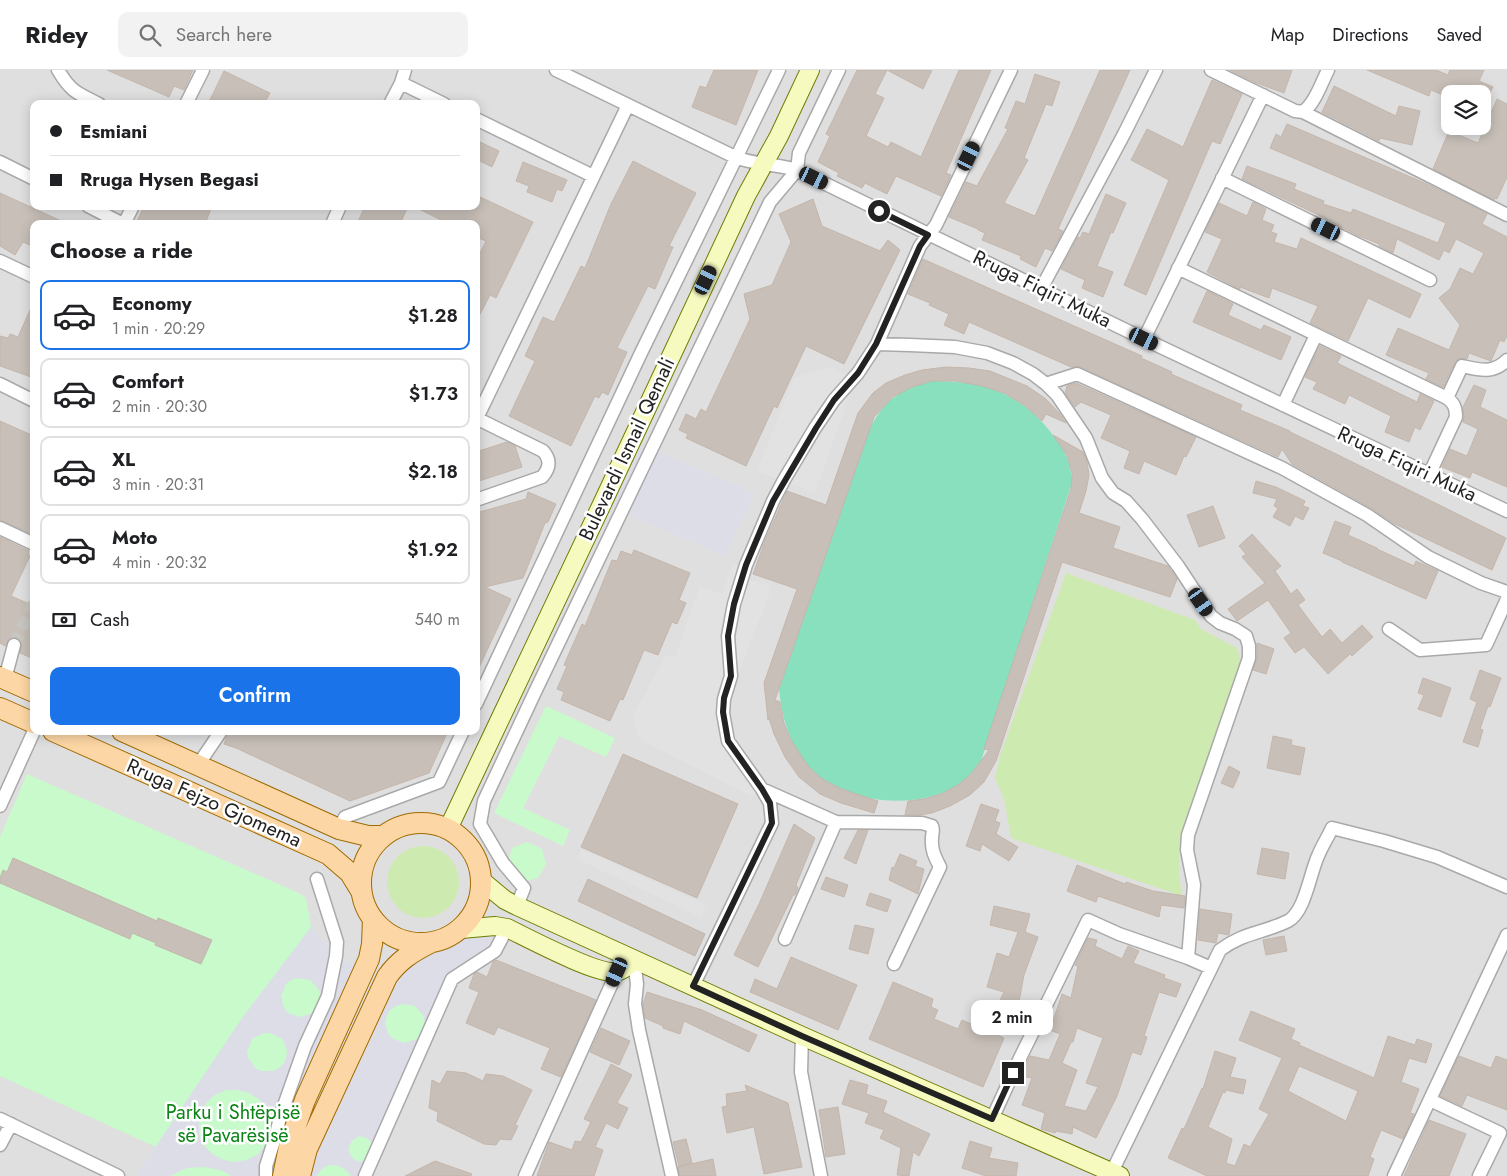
<!DOCTYPE html>
<html lang="en">
<head>
<meta charset="utf-8">
<style>
  body { margin:0; font-family:Jost,sans-serif; background:#f2f2f2; color:#202124; height:100vh; display:flex; flex-direction:column; font-size:19px; white-space:nowrap }
  * { box-sizing:border-box; margin:0 }
  p { font-size:16px; color:#757577 }
  .icon { flex:none; width:28px; height:28px; fill:none; stroke:currentColor; stroke-width:2; stroke-linecap:round; stroke-linejoin:round }
  .map { position:relative; flex:1; overflow:hidden }
  .details { position:absolute; left:30px; top:150px; width:450px; height:515px; display:flex; flex-direction:column; background:#fff; border-radius:10px; box-shadow:0 2px 12px #0003 }
  .details>* { flex:none }
  .hud { position:absolute; left:30px; top:30px; width:450px; height:110px; border-radius:10px; box-shadow:0 2px 12px #0003; display:grid; align-content:center; height:110px; padding:0 20px; background:#fff }
  .buttons { position:absolute; left:1441px; top:15px; display:grid; gap:10px }
  .buttons a { display:grid; place-items:center; width:50px; height:50px; border-radius:10px; background:#fff; box-shadow:0 2px 12px #0003; font-size:25px }
  .end { position:absolute; width:22px; height:22px; margin:-11px; border:6px solid #222; background:#fff; box-shadow:0 0 0 2px #fff }
  .from { border-radius:50% }
  .bubble { position:absolute; height:35px; border-radius:10px; background:#fff; box-shadow:0 2px 12px #0003; font-size:16px; font-weight:600; line-height:35px; text-align:center }
  .car { position:absolute; width:15px; height:30px; margin:-15px -8px; border-radius:6px; box-shadow:0 0 4px 1px #0007; background:linear-gradient(#222 24%,#8ab4d8 0 40%,#222 0 76%,#8ab4d8 0 86%,#222 0) }
  .hud b { display:flex; align-items:center; gap:18px; height:48px; font-size:19px }
  .hud b+b { border-top:1px solid #e0e0e0 }
  .hud i { width:12px; height:12px; background:#202124 }
  ul { padding:0; list-style:none }
  li { display:flex; align-items:center; gap:15px; height:70px; margin:0 10px 8px; padding:0 10px; border:2px solid #e0e0e0; border-radius:10px }
  li div { flex:1 }
  li b { display:block; font-size:19px }
  li em { font-style:normal; font-weight:600 }
  li.current { border-color:#1a73e8 }
  li>.icon { width:45px; height:45px; stroke-width:1.5 }
  h2 { padding:0 20px; font-size:22px; line-height:60px }
  .pay { display:flex; align-items:center; gap:12px; height:55px; padding:0 20px; font-size:19px }
  .pay p { margin-inline-start:auto }
  .action { display:flex; gap:10px; margin-top:auto; padding:10px 20px }
  .action a { flex:1; height:58px; border-radius:10px; background:#1a73e8; color:#fff; font-size:20px; font-weight:600; line-height:58px; text-align:center }
  header { display:flex; align-items:center; gap:30px; box-sizing:border-box; height:70px; padding:0 25px; background:#fff; border-bottom:1px solid #e0e0e0 }
  header strong { font-size:24px }
  nav { display:flex; gap:28px; margin-inline-start:auto; font-size:18px }
  .search { width:350px; height:45px; background:#f2f2f2; display:flex; align-items:center; gap:12px; box-sizing:border-box; padding:0 18px; border-radius:10px; color:#757577; font-size:19px }
  .map>svg:first-child { display:block }
  .residential { fill:#e0dfdf; fill-rule:evenodd }
  .grass { fill:#cdebb0 }
  .park { fill:#c8facc }
  .pitch { fill:#88e0be }
  .parking { fill:#e2e2e2 }
  .plaza { fill:#dddde8; fill-rule:evenodd }
  .building { fill:#c7bfb8; stroke:#c4b6ab; fill-rule:evenodd }
  .lines { fill:none; stroke-linecap:round; stroke-linejoin:round }
  .street-tunnel { stroke:#c8c6c1; stroke-width:12; stroke-dasharray:12 6; stroke-linecap:butt }
  .street-casing { stroke:#a9a9a9; stroke-width:15 }
  .secondary-casing { stroke:#707d05; stroke-width:20 }
  .primary-casing { stroke:#a06b00; stroke-width:22 }
  .street { stroke:#fff; stroke-width:12 }
  .secondary { stroke:#f7fabf; stroke-width:18 }
  .primary { stroke:#fcd6a4; stroke-width:20 }
  .route { stroke:#222; stroke-width:6 }
  .labels { text-anchor:middle; dominant-baseline:central; stroke-width:5; stroke-linejoin:round; paint-order:stroke }
  .street-label { font-size:20px; fill:#222; stroke:#fff }
  .park-label { font-size:20px; fill:#0c8416; stroke:#fff }
</style>
</head>
<body>
<header>
<strong>Ridey</strong>
<div class="search"><svg class="icon" aria-label="search" viewBox="0 0 24 24"><circle cx="10" cy="10" r="6"/><path d="M15 15l6 6"/></svg>Search here</div>
<nav><a>Map</a><a>Directions</a><a>Saved</a></nav>
</header>
<div class="map">
<svg width="1507" height="1106" viewBox="0 0 1507 1106">
  <rect width="100%" height="100%" fill="#f2efe9"/>
  <path class="residential" d="M0,0h1507v1106h-1234v-5l13,-48 71,-157 -21,-10 -180,191 -20,29h-136zM1450,24h32v32h-32zM34,34h442v102h-442zM34,154h442v507h-442z"/>
  <path class="grass" d="M1066,503l129,47 6,9 36,19 4,12 -1,16 -41,113 -20,65v20l3,22 -171,-58 -7,-39 -9,-21 5,-22z
    M387 812a36 36 0 1 1 72 0a36 36 0 1 1-72 0Z"/>
  <path class="park" d="M546,636l69,32 -9,19 -47,-21 -36,72 47,22 -7,16 -69,-33z
    M27,704l272,119 7,5 5,29 25,29 22,10 -72,157 -13,48v5h-137l20,-29 -156,-71v-239z
    M527,772l15,7 4,15 -8,14 -15,4 -15,-20 4,-14z
    M385 953a20 20 0 1 1 40 0a20 20 0 1 1-40 0Z
    M359,1066l8,2 6,6 -7,17c-18,4 -25,-18 -7,-25z
    M330,1095c10,0 16,3 21,11h-35l8,-9z"/>
  <path class="pitch" d="M932,311c51,0 88,11 120,53 14,18 21,30 19,52l-90,275c-7,9 -14,19 -24,25 -42,25 -116,18 -149,-20 -19,-22 -26,-49 -29,-77l91,-261c16,-30 30,-38 62,-47z"/>
  <path class="parking" d="M832,297l16,9 -1,27 -32,90 -58,-22 37,-93z
    M733,494l8,4 -3,8 34,11 -49,126 5,28 34,48 -11,7 -112,-57 -6,-23 33,-61 9,3 25,-72 22,8z
    M581,779l125,56 -5,12 -124,-58z"/>
  <path class="plaza" d="M638,373l117,50 -30,63 -116,-49z
    M311,857l25,29 22,10 -72,157 -13,48v5h-42l-8,-5 -18,-4 -18,1 -17,8h-34l106,-158zM297,908l13,2 9,10 1,6v7l-7,10 -12,4 -13,-4 -4,-5 -3,-12 5,-12 5,-4zM264,963h6l12,6 3,5 2,7 -1,7 -2,5 -5,5 -6,3h-12l-6,-3 -7,-11 -1,-6 5,-12zM227,1020h11l11,3 11,7 7,10 4,12 -1,12 -5,12 -8,9 -11,5 -13,2 -12,-3 -10,-6 -7,-8 -5,-11v-11l2,-11 6,-10 9,-8z
    M504,863l-9,18 -43,28 -87,197h-14l-3,-5 -11,-6h-7l-6,2 -8,9h-10l4,-19 85,-184 33,-23 36,-16zM402,934l13,2 8,9 2,7 -3,12 -5,5 -12,4 -12,-4 -5,-5 -3,-12 2,-7 3,-5 6,-4zM359,1066l8,2 6,6 -7,17 -4,1 -8,-2 -5,-7 -1,-4 4,-8z"/>
  <path class="building" d="M107,0h86l-9,20 -10,-4 -5,11z
    M714,0h44l-22,55 -44,-18 8,-21 6,2z
    M857,0h75l-9,19 -36,-19 -12,24 9,4 -18,38 22,11 3,-5 30,15 38,-87h32l-45,103 5,2 -10,21 -45,-20 -9,18 -22,-11 -3,5 -25,-12 2,-3 -21,-11 12,-26 -4,-2z
    M1100,0h30l-72,159 5,2 -11,20 -7,-3 -9,19 -16,-8 1,-3 -39,-16 3,-7 -7,-3v-1l-29,-12 17,-35 11,4 31,-57 -3,-1 11,-27 9,3 10,-30 25,8 -8,24 -6,-2 -22,54 4,2 -24,43 31,13z
    M1230,0h62l-8,23 -30,-11z
    M1367,0h69l12,5 2,-5h34l-5,11 14,6 -6,11 -5,-2v-2h-32v4l-19,-8 -2,6z
    M224,1l46,22 -6,11h-56z
    M1212,10l30,14 -22,50 -8,-3 -66,154 -22,-10 45,-105 -38,-20 16,-31 36,18z
    M1334,16l62,30 3,-10 21,5 -8,34 -32,-7 -1,3 -57,-29z
    M1497,29l10,5v73l-10,22 -2,-1 -1,2 -61,-31 16,-38 29,12z
    M1287,54l140,60 60,30 -5,10 25,13v99l-3,6 -4,-2 -9,21 -22,-8 -2,6 -7,-1 -5,4 -12,25 -17,-8 3,-6 -43,-18 12,-27 51,22 11,-25 -21,-27 11,-9 10,-21 13,6 11,-21 -28,-14 -7,14 -5,-3 -5,10 -42,-21 -4,14 -14,-7v-2l-22,-9 -32,-16v-1l-83,-39 5,-13 49,18 -2,5 30,12 -1,3 28,9 2,-4 85,34 8,-20 -176,-75 6,-14 5,3z
    M476,70l23,11 -7,16 -16,-8z
    M633,91l63,32 -27,53 4,1 -18,42 -7,-3 -31,62 10,4 -19,43 -6,-3 -3,6 -4,-2 -24,50 -62,-30 26,-55 -10,-5 18,-39 11,5 27,-56 4,2 26,-64z
    M523,92l44,18 -5,11 -5,-2 -5,13 -25,-10 2,-6 -13,-5z
    M0,123l68,31h-34v23l-11,-5 -8,13 -15,-9z
    M1106,124l20,9 -13,30 -2,-1 -14,34 16,6 -10,25 -21,-9 3,-8 -24,-11 17,-32 2,1 3,-6 6,2z
    M476,125l57,27 -37,76 -6,-3 -14,27v-61l10,-20 -10,-4v-13h-27l-36,-18h63z
    M813,129l9,27 58,25 8,-11 12,10 -56,114 -38,-18 -29,62 -3,-2 -28,60 -60,-28 2,-4 -9,-4 7,-16 10,5 5,-10 5,3 44,-93 -6,-25 28,-9 19,-43 -12,-28z
    M1253,132l13,7 -4,11 12,5 -3,7 6,2 -3,8 23,7 4,-11 120,56 -11,24 -42,-20 -20,43 -38,-18 8,-17 -46,-18 -3,10 -29,-11v2l-33,-17 15,-33 -17,-7 14,-29 28,13z
    M144,136h68l-7,18h-69z
    M365,136h43l-8,18h-43z
    M923,189l219,97 -1,2 31,14 -1,2 71,31 -2,5 50,21v1l42,20 174,86 -14,32 -99,-47 -22,-15 -79,-44 -10,-15 -4,8 -198,-90h-9l-102,-45 -5,12 -20,-9 5,-11 -20,-9 1,-2 -22,-9z
    M1207,221l26,13 -5,11 33,15 3,-5 27,12 -10,23 -88,-38z
    M34,231v77l-34,-12v-30l8,2 2,-4 8,3z
    M1320,276l21,10 -4,7 80,39 3,-8 14,7 -14,29 -5,-3 -6,15 -24,-10 6,-16 -42,-21 -4,9 -32,-15 4,-7 -12,-5z
    M946,297l23,1 21,3 37,15 19,13 13,14 7,10 -20,-9 -4,7 -18,-16 -20,-12 -22,-7 -26,-5h-24l-20,6 -19,10 -19,20 -99,283 5,2 4,21 7,17 17,26 13,12 16,9 16,6 25,8 -4,12 -33,-10 -21,-9 -21,-17 -14,-20 -11,-23 -5,-16 -1,2 -4,-37 33,-94 -44,-15 12,-33 22,-50 39,14 32,-92 15,-20 13,-10 19,-8 17,-5z
    M1076,313l120,54 -10,20 -2,-1 -8,19 -32,-14 -5,13 -15,-6 6,-17 -29,-13 10,-23 -30,-13 -6,5 -10,-14 2,-7z
    M1474,315l12,5 -6,17 27,13v67l-35,-15 -2,6 -28,-11 8,-18 17,7 11,-27 -15,-7 1,-5 -1,-10z
    M0,351l34,15v99l-34,-15z
    M1053,365l30,17 4,10 2,13 -3,16 -7,22 41,14 -7,21 55,18 9,13 -7,18 -108,-35 -66,199 -12,21 -14,13 -20,11 -18,7 -13,2h-14l3,-14 16,-2 17,-5 17,-9 13,-11 18,-24 -5,-1 87,-260 1,-16 -5,-18z
    M507,372l8,4 7,21 -46,15v-30z
    M1256,411l20,6 29,14 -2,5 6,2 -6,12 -8,-4 -5,10 -17,-9 5,-9 -4,-2 3,-7 -24,-6z
    M528,422l28,12 -8,18 -3,1 -22,55 -38,9 26,12 -35,75v-161l50,-14z
    M1213,436l12,32 -26,9 -12,-32z
    M1335,451l16,6 -3,8 29,13v1l37,17 2,-5 22,10 -12,28 -84,-37v-1l-19,-8z
    M1252,464l29,32 -6,5 16,23 6,-5 8,11 -7,5 24,32 8,-8 12,14 20,-18 11,12 -21,19 -2,-2 -22,20 -24,-27 -9,6 -11,-15 7,-5 -23,-33 -31,21 -9,-12 37,-26 -23,-26 4,-3 -7,-8z
    M0,467l29,14 -1,4 2,1 -19,40 23,10v53l-14,-6 2,-10 -2,-3 -3,-3h-5l-3,2 -4,7 -5,-3z
    M634,480l56,23 -11,27 7,3 -9,21 -5,-2 -14,33 -14,-5 -21,50 -3,-1 -10,22 -49,-21 3,-8 -7,-3 10,-23 -3,-1 18,-41 3,2 27,-66 5,1 4,-10 11,4z
    M1257,573l17,6 -8,25 -13,-4 4,-12z
    M1480,600l21,8 -11,29 -2,-1 -8,23 3,1 -5,17 -15,-5 14,-40 -7,-3z
    M1423,608l28,10 -10,29 -23,-8 6,-14 -6,-2z
    M229,661h219l-19,42 -79,28 -114,-53 -12,-4z
    M1273,666l19,4 -1,5 14,3 -5,27 -33,-7z
    M623,684l115,50 -41,94 -116,-51z
    M1229,696l11,6 -7,16 -12,-5z
    M981,734l18,6 -4,11 5,2 -4,11 22,13 -9,14 -27,-17 -2,7 -14,-5z
    M794,754l21,14 -19,47 2,3 -3,7h-2l-35,72 -24,-12 25,-51z
    M858,760h10l-12,34 -12,-6z
    M1262,778l27,5 -4,26 -28,-5z
    M900,784l17,7 -2,5 9,3 -6,25 -29,-14 3,-13 2,1z
    M13,788l144,63 1,-3 54,22 -11,24 -46,-19 1,-2 -24,-10 -2,6 -130,-56v-5l3,-8 4,2z
    M1077,795l48,19 1,-2 27,9 32,5 -1,12 -23,-3 -2,12 -61,-21 -2,6 -29,-11z
    M826,807l22,8 -4,12 -23,-8z
    M588,809l117,55 -10,22 -117,-55z
    M870,823l21,7 -4,12 -21,-7z
    M994,836l36,8 -5,18 13,5 -14,38 -8,42 -18,-4 3,-15 3,-6 -17,-5 10,-34 12,4 9,-25 -28,-7z
    M1200,839l32,5 -3,21 -11,-2 -2,10 -18,-3z
    M855,855l19,4 -6,25 -19,-5z
    M1284,866l3,15 -21,4 -3,-15z
    M1088,868l9,2 -2,6 27,13 6,-13 11,5 -6,12 32,12 -1,3 17,6 -5,13 -17,-5 -15,44 3,1 -6,18 -9,-3 -15,44 -21,42 -23,-11 -1,7 -16,-3 -1,2 -14,-4 4,-16 -23,-8 10,-27 -11,-2 9,-20 19,4 11,-26 -10,-4 12,-36 9,4 7,-32 -3,-1zM1077,958l26,10 -17,45 12,4 -12,24 -22,-5 13,-36 -15,-7 9,-21h2z
    M791,887l66,28 -19,45 -88,-38 5,-13 22,10z
    M496,890l100,40 -35,77 -20,-8 9,-21 -52,-21 -4,8 -28,-12 13,-31 -10,-4 5,-14 3,-2 10,5 6,-15z
    M893,912l40,17 -2,8 7,3 -4,9 24,10 4,-9 42,18 -21,49 -114,-48z
    M647,922l55,18 55,25 -8,17 -65,-31 -4,13 -17,-6v-2l-18,-8 -2,-14z
    M1251,941l44,18 -4,10 9,4 -1,2 75,33 14,-42 27,9 2,-6 15,5 -6,19 -17,-5 -8,24 18,7 -9,24 4,1 -11,25 -22,-9 -11,27 4,2 -6,17h-161l-39,-18 14,-30 2,1 18,-41 1,1 12,-38 21,7 -6,19 16,3 -3,14 -17,-4 -1,3 -2,-1 -15,35 24,12 -6,24 9,3 9,-22 6,3 19,-33 -10,-5 23,-51 -43,-18zM1299,996l59,25 -12,30 -58,-30z
    M601,958l29,13 -11,24 -29,-13z
    M1459,986l32,12 5,-12 11,4v50l-40,-15 -5,11 -22,-10z
    M611,994l21,11 -15,28 11,5 -10,21 -12,-6 -11,24 8,3 -9,26h-57l12,-34 23,8 3,-9 6,1 10,-20 -7,-3z
    M447,1001l19,2 17,8 3,-7 17,2 29,14 -17,35 3,1 -7,14 -11,-1 -4,6 -12,-1 -47,-23 1,-9 -9,-4 3,-28 8,4z
    M850,1010l18,5 -2,9 21,7 -4,11 47,22 -11,22 -6,-4 -4,24 -12,-1 4,-27 -21,-10 4,-8 -19,-7 4,-10 -27,-9z
    M745,1015l43,18 14,64 -38,7 -10,-47 -27,6 -5,-26 5,-1 -1,-12 21,-3z
    M838,1037l7,47 -19,3 -7,-47z
    M1429,1050l37,14 -17,42h-45z
    M686,1069l6,24 -13,3 -6,-24z
    M970,1071l22,7 -3,10 29,5 -2,13h-30l-24,-8z
    M713,1089l3,17h-36l-2,-9z
    M435,1091l37,13 -1,2h-66z"/>
  <g class="lines">
    <path class="street-tunnel" d="M14,575l20,-42"/>
    <g class="street-casing">
      <path id="street" d="M58,0c13,22 19,23 41,34
        M556,0l179,87c20,8 42,7 62,13l347,169 363,172
        M1211,0l84,41 8,1c12,-9 18,-28 25,-42
        M401,13l43,21
        M186,34l17,-34
        M390,34l11,-21 4,-13
        M1303,42l204,103
        M476,49l117,57
        M0,92l34,17
        M1222,108l208,102
        M88,136l35,18
        M124,154l9,-18
        M332,154l8,-18
        M0,191l34,16
        M1178,198l269,130 15,-32c18,4 31,8 45,-6
        M1041,219l83,-155 32,-64
        M1144,269l119,-244
        M877,274l43,-98 16,-21 75,-155
        M0,314l34,17
        M1046,314l31,-10 205,94 85,47 61,42 53,26 26,9
        M1283,335l33,-70
        M476,348l67,33c8,9 7,17 -1,26l-66,23
        M477,348l151,-313
        M1429,405l27,-58c0,-9 -2,-14 -9,-19
        M0,458l34,16
        M1389,559l31,21 66,-5 21,-46
        M5,609l9,-34
        M476,634l164,-349 139,-285
        M198,695l23,-34
        M762,719l74,33 -51,117
        M0,736l34,-75
        M836,752l86,1 10,3c2,5 0,7 0,12 -1,12 3,19 8,29l-46,97
        M339,759l6,-12 94,-35 24,-51
        M517,836l7,-18 -21,-25 -23,-39 4,-23 51,-109 235,-490 27,-32 2,-17 40,-83
        M634,890l3,24 -2,20 4,26 33,146
        M693,916l79,-163 -2,-20 -8,-14 -34,-48 -5,-28 1,-14 7,-23 -3,-40 6,-32 12,-39 27,-64 11,-21 31,-52 19,-28 24,-27 19,-29 33,1 45,2 32,6 26,10 20,11 13,10 11,11 29,43 16,40 11,15 13,8 16,18 36,47 33,50 9,7 15,6 11,7 3,10v12l-61,177 -1,15 7,35 -6,73
        M802,966l-1,36 20,104
        M1430,1030l70,33 -21,43
        M0,1049l118,57
        M992,1049l28,-61 68,-138 31,14 69,24 23,10
        M0,1075l11,-21
        M266,1106v-10l10,-31 4,-18 25,-71 23,-50 8,-40 1,-14 -20,-63
        M365,1106l87,-197 43,-28 12,-23
        M525,1106l92,-204
        M1110,1106l110,-226c24,-18 44,-17 68,-29 17,-9 22,-48 30,-65 4,-10 10,-19 14,-28l52,13 53,16 70,30
        M1394,1106l113,-241"/>
    </g>
    <g class="secondary-casing">
      <path id="secondary" d="M448,759l154,-325 144,-308 33,-60 31,-66
        M482,811l23,19 12,6 285,130 318,140
        M461,859l34,-3 12,2c21,10 88,46 108,44 8,-1 14,-7 19,-12"/>
    </g>
    <g class="primary-casing">
      <path id="primary" d="M0,607l34,15
        M0,638l34,15
        M53,661l275,123 22,19 11,18
        M122,661l217,98 29,7h15
        M361 813a60 60 0 1 1 120 0a60 60 0 1 1-120 0Z
        M283,1106l7,-34 15,-42 64,-141 3,-15 1,-25
        M300,1106l7,-27 80,-172c11,-16 25,-25 43,-34"/>
    </g>
    <use href="#street" class="street"/>
    <use href="#secondary" class="secondary"/>
    <use href="#primary" class="primary"/>
  </g>
  <g class="lines">
    <path class="route" d="M879,141l49,24 -8,11 -44,98 -18,29 -24,27 -18,28 -43,73 -27,64 -12,39 -6,32 3,40 -7,22 -1,14 5,29 34,48 8,14 2,20 -79,163 109,50 190,83 21,-46"/>
  </g>
  <g class="labels">
    <g class="street-label">
      <text transform="translate(1042 219) rotate(26)">Rruga Fiqiri Muka</text>
      <text transform="translate(627 379) rotate(-65)">Bulevardi Ismail Qemali</text>
      <text transform="translate(1407 394) rotate(25)">Rruga Fiqiri Muka</text>
      <text transform="translate(214 733) rotate(24)">Rruga Fejzo Gjomema</text>
    </g>
    <g class="park-label">
      <text x="233" y="1042">Parku i Shtëpisë<tspan x="233" dy="23">së Pavarësisë</tspan></text>
    </g>
  </g>
</svg>
<div class="buttons">
<a><svg class="icon" aria-label="layers" viewBox="0 0 24 24"><path d="M12 4l9 5-9 5-9-5zM3 14l9 5 9-5"/></svg></a>
</div>
<i class="end from" style="left:879px;top:141px"></i>
<i class="end" style="left:1013px;top:1003px"></i>
<div class="bubble" style="left:971px;top:930px;width:82px">2 min</div>
<i class="car" style="left:969px;top:86px;rotate:26deg"></i>
<i class="car" style="left:814px;top:108px;rotate:116deg"></i>
<i class="car" style="left:1326px;top:159px;rotate:296deg"></i>
<i class="car" style="left:706px;top:210px;rotate:25deg"></i>
<i class="car" style="left:1144px;top:269px;rotate:116deg"></i>
<i class="car" style="left:1201px;top:532px;rotate:145deg"></i>
<i class="car" style="left:617px;top:902px;rotate:204deg"></i>
<div class="hud">
<b><i class="from"></i>Esmiani</b>
<b><i></i>Rruga Hysen Begasi</b>
</div>
<section class="details">
<h2>Choose a ride</h2>
<ul>
<li class="current"><svg class="icon" aria-label="car" viewBox="0 0 24 24"><path d="M5 17H2v-5l4-1 3-4h7l3 4 3 1v5h-3M9 17h6M6 11h13"/><circle cx="7" cy="17" r="2"/><circle cx="17" cy="17" r="2"/></svg><div><b>Economy</b><p>1 min · 20:29</p></div><em>$1.28</em></li>
<li><svg class="icon" aria-label="car" viewBox="0 0 24 24"><path d="M5 17H2v-5l4-1 3-4h7l3 4 3 1v5h-3M9 17h6M6 11h13"/><circle cx="7" cy="17" r="2"/><circle cx="17" cy="17" r="2"/></svg><div><b>Comfort</b><p>2 min · 20:30</p></div><em>$1.73</em></li>
<li><svg class="icon" aria-label="car" viewBox="0 0 24 24"><path d="M5 17H2v-5l4-1 3-4h7l3 4 3 1v5h-3M9 17h6M6 11h13"/><circle cx="7" cy="17" r="2"/><circle cx="17" cy="17" r="2"/></svg><div><b>XL</b><p>3 min · 20:31</p></div><em>$2.18</em></li>
<li><svg class="icon" aria-label="car" viewBox="0 0 24 24"><path d="M5 17H2v-5l4-1 3-4h7l3 4 3 1v5h-3M9 17h6M6 11h13"/><circle cx="7" cy="17" r="2"/><circle cx="17" cy="17" r="2"/></svg><div><b>Moto</b><p>4 min · 20:32</p></div><em>$1.92</em></li>
</ul>
<div class="pay"><svg class="icon" aria-label="cash" viewBox="0 0 24 24"><path d="M3 7h18v10H3z"/><circle cx="12" cy="12" r="2"/></svg>Cash<p>540 m</p></div>
<div class="action"><a>Confirm</a></div>
</section>
</div>
</body>
</html>
